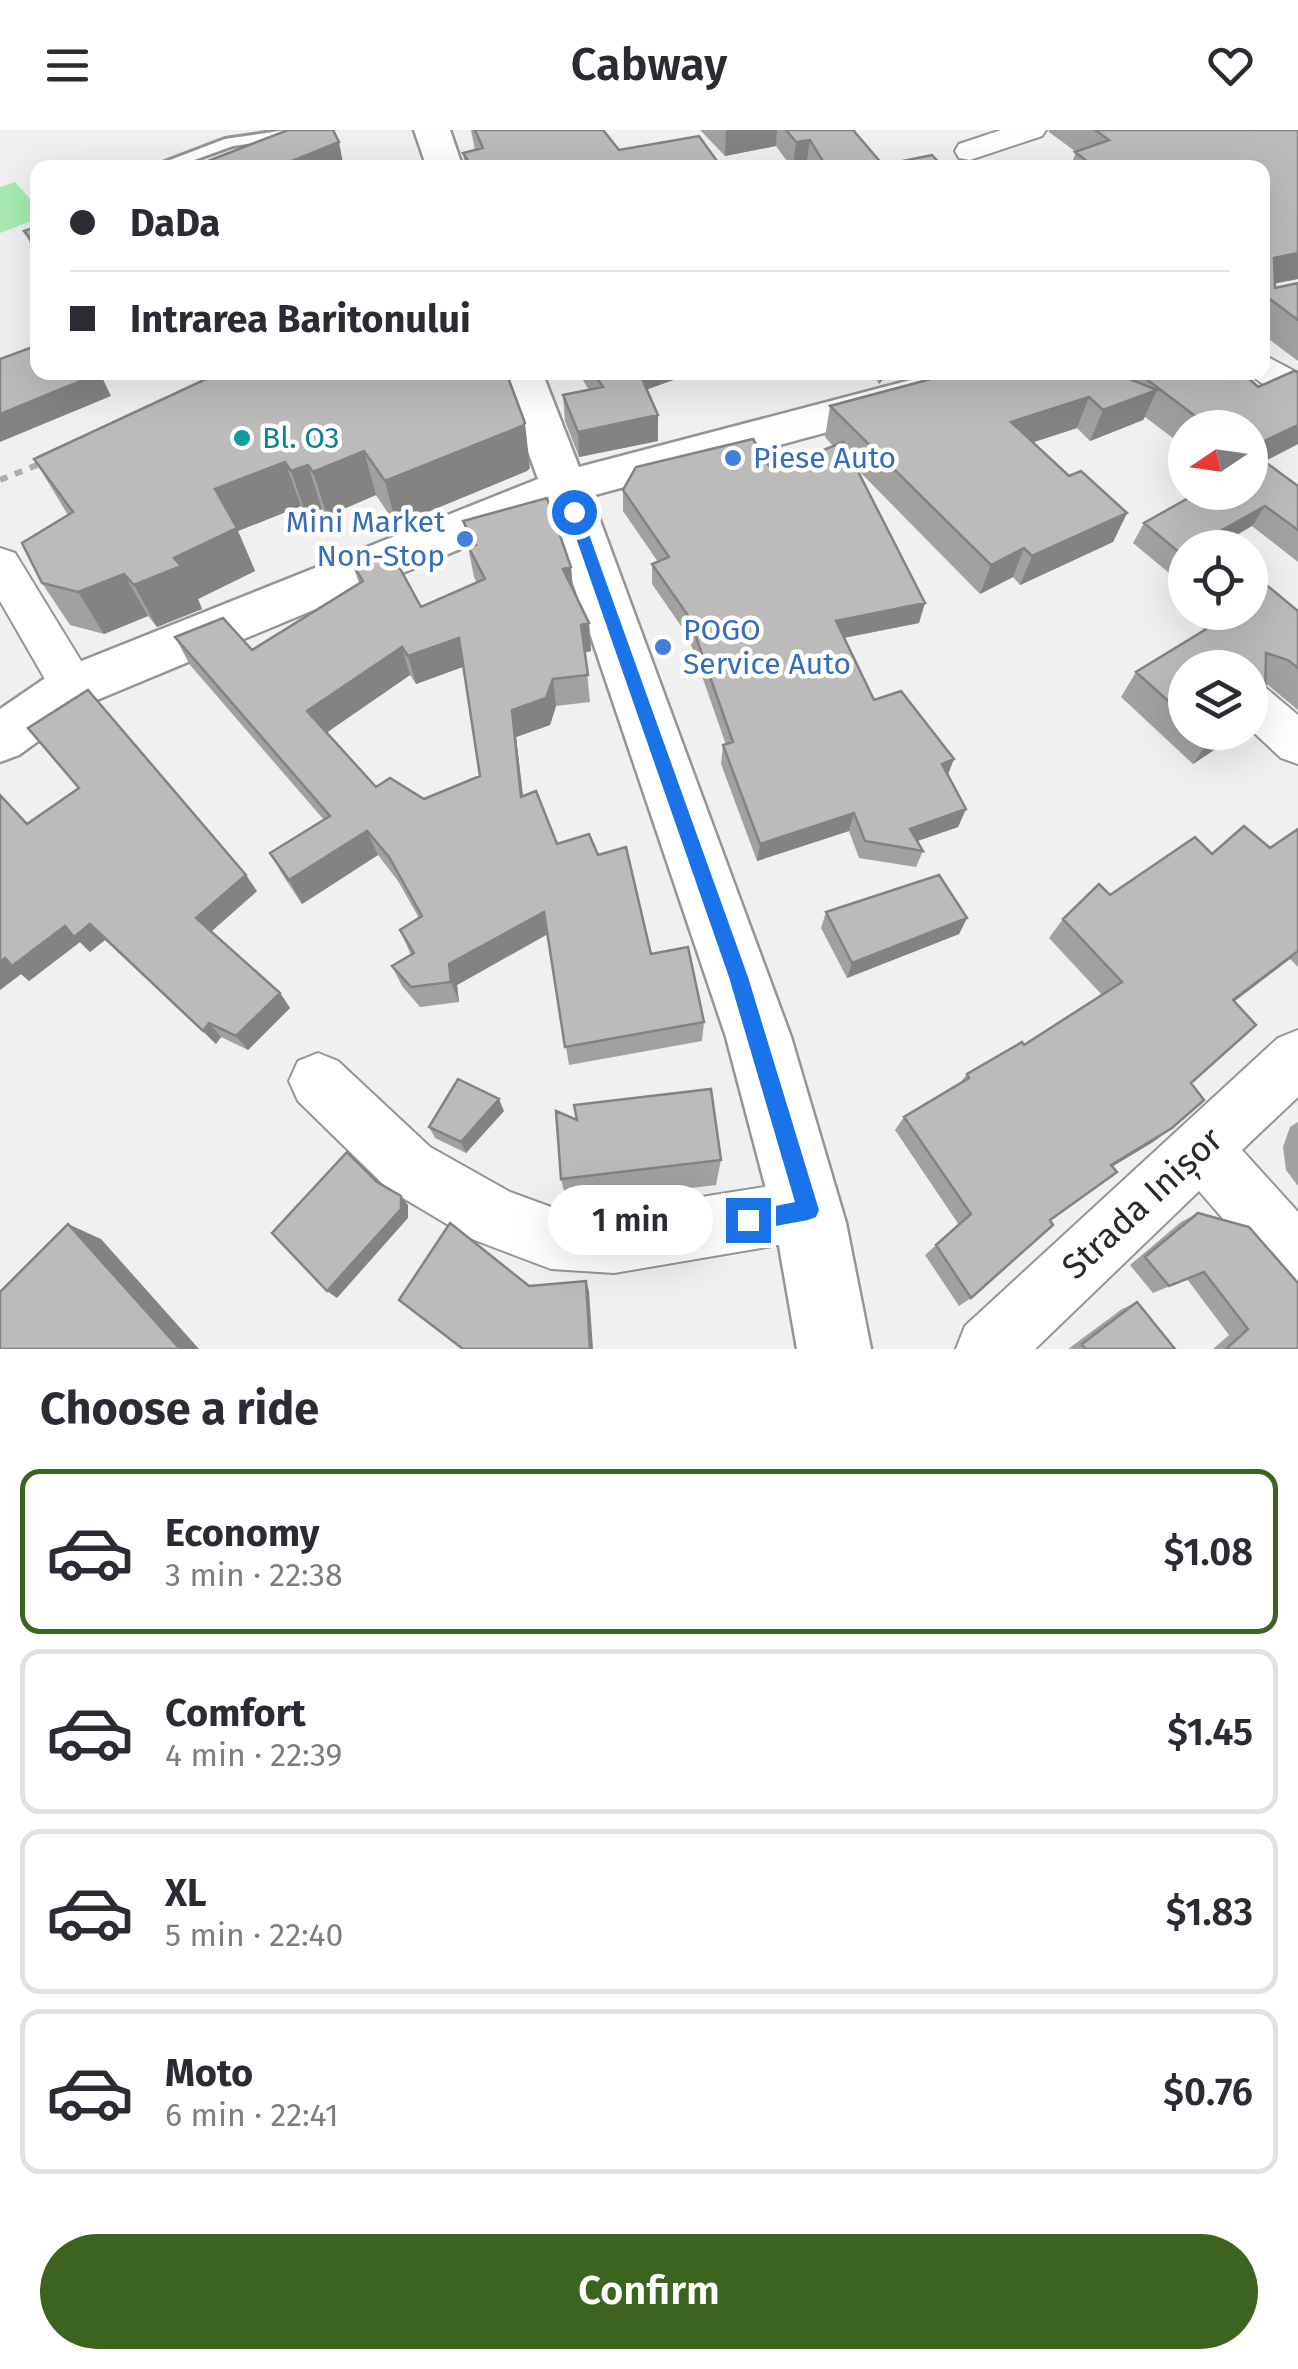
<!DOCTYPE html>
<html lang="en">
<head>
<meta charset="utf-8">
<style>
  body { margin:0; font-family:"Fira Sans",sans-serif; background:#f2f2f3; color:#2b2b33; height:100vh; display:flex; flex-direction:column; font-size:38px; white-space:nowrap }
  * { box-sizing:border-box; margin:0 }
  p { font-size:32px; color:#7c7c81 }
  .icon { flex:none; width:55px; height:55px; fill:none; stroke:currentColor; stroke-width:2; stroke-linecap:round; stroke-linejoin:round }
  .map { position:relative; height:1219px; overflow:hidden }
  .sheet { display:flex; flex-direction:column; background:#fff; flex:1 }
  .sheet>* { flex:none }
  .banner { position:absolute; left:30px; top:30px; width:1240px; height:220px; border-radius:20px; box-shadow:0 10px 40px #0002; display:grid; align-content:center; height:220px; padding:0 40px; background:#fff }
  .needle { width:65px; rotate:257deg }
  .tools { position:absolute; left:1168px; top:280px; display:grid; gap:20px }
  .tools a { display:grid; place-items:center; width:100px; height:100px; border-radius:50%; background:#fff; box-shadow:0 10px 40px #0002; font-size:50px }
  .end { position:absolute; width:45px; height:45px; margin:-22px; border:12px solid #1a73e8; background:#fff; box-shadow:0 0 0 5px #fff }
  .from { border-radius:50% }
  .bubble { position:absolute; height:70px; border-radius:35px; background:#fff; box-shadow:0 10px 40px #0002; font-size:32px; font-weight:600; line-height:70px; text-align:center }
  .banner b { display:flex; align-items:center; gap:35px; height:95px; font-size:38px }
  .banner b+b { border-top:2px solid #e1e1e2 }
  .banner i { width:25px; height:25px; background:#2b2b33 }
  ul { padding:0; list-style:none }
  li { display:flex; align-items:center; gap:30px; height:165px; margin:0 20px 15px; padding:0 20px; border:5px solid #e1e1e2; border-radius:20px }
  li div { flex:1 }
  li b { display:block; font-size:38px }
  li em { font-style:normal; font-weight:600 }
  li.current { border-color:#3d641f }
  li>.icon { width:90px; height:90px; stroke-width:1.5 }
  h2 { padding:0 40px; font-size:45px; line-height:120px }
  .cta { display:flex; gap:20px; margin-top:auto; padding:20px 40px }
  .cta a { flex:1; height:115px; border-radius:60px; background:#3d641f; color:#fff; font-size:40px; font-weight:600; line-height:115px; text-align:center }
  header { display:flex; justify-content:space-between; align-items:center; height:130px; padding:0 40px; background:#fff; font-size:45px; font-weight:600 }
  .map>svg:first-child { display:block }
  .green { fill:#a8ebb3 }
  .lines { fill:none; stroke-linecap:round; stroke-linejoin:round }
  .lane-casing { stroke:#959596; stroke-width:6 }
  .street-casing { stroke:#959596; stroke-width:4 }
  .secondary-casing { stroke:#959596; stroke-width:5 }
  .path { stroke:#adadae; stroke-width:6; stroke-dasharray:8 8; stroke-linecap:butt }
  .lane { fill:#fff; fill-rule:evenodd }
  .street { fill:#fff; fill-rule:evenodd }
  .secondary { fill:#fff; fill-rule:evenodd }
  .wall { fill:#a2a1a0; fill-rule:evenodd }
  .shaded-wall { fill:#848382 }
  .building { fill:#bcbbba; stroke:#848382; stroke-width:2.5; fill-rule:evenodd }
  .route { fill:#1a73e8 }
  .culture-dot { fill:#0f9aa8; stroke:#fff; stroke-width:4 }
  .shop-dot { fill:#3f7fe0; stroke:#fff; stroke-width:4 }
  .labels { text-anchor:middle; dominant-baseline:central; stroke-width:9; stroke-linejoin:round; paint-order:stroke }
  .culture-label { font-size:30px; fill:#0d838f; stroke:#fff; text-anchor:start }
  .shop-label { font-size:30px; fill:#366cbe; stroke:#fff; text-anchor:start }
  .near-street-label { font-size:35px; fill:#29292a; stroke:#fff }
</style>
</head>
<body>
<header><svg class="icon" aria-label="menu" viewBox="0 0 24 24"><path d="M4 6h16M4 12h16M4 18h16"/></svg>Cabway<svg class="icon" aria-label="heart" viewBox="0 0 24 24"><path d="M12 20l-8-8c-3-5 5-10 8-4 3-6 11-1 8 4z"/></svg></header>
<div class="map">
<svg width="1298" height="1219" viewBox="0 0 1298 1219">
  <rect width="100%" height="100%" fill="#f0f0f1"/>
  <path class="green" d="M15,52l22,25v12l-37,14v-46z"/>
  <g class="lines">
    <g class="lane-casing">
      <path id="lane" d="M286,0h38l-7,4 -84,12 -61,22h-23l76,-29z"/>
    </g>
    <g class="street-casing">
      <path id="street" d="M1001,0h45l-4,6 -72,24 -11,-2 -4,-7 4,-7z
        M1262,224l36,19v30l-13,-3 -36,-26 13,-2z
        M0,418l15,5 74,121 7,13 -7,13 -16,5 -16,-5 -57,-99z
        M1250,552l16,6 32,27v49l-17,-6 -31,-29z
        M1298,900v67l-56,53 56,62v77l-22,-9 -77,-89 -164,158h-79l9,-23 313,-288z
        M318,923l20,8 92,86 80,45 41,15 63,4 194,-31 21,9 9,21 -9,21 -21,9 -194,33 -63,-4 -79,-30 -84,-50 -90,-88 -9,-20 9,-20z"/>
    </g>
    <g class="secondary-casing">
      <path id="secondary" d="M414,0h36l13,38h-36z
        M499,242h43l37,95 362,-95h77l-6,10 -421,114 200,541 55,186 25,126h-74l-22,-126 -49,-186 -177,-525 -457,190 -73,53 -19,7v-53l54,-37 484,-193z"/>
    </g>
    <path class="path" d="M0,350l42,-17"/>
    <use href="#lane" class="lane"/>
    <use href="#street" class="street"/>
    <use href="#secondary" class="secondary"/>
  </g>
  <path class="wall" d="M471,0h132l16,20 103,18h-257l-2,-15 12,-3z
    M700,0h153l30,35 61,3h-136l-2,-2 -14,2 -16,-22 -51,10z
    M1049,0h249v149l-24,4 1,5 23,-5v78l-36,-27v-166h-192l6,-16 -27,-20z
    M38,96v34l-14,-29z
    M221,242l309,96 -3,3 -131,54 -20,-30 -49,21 -5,-7 -16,6 -5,-9 -63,25 17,40 -57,28 4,10 -45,18 -9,-11 -44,18 -34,-9 -28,-42 26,-68 -34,-56z
    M578,242h118l-49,17 11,52 -79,16 -14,-36 -2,-26 26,-5z
    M872,242h17l-10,12z
    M1137,242l121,15 40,-15v72l-33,17 33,25v76l-46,-36 -67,22v16l-16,9 -36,-30 11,-20 106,-31v-64h-65v19l-40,-30 -2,3 -53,21 -13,-13 -45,14 37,34 58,37 -14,29 -93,43 -7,-8 -33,17 -123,-125 62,154 -75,15 30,62 73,75 19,34 -8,18 -41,14 6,10 -7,16 -57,-9 -10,-27 -92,30 -36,-97 2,-19h3l-38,-109 -36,-52v-20l6,-2 -35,-51v-21l149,-19 61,-25 -8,-9 5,-31 303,-25z
    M463,391l108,46 2,22 16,34 2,28 -6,1 5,50 -34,4 -6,19 -34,12 7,59 34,48 41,11 53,99 53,68 -2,19 -133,24 -22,-131 -90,51 2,17 -39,5 -18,-21 -10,-20 19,-11 -11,-25 19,-12 -21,-37 -20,-26 -76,49 -18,-27 -14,-24 54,-33 -134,-155 -15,-28 77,13 107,-67 -6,-18 68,42 56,-24 -3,-6zM463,537l17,109 -56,23 -48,-12 -49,-55 83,-57 6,9z
    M1298,481v99l-30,-25 -83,-17v64h56l-48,32 -72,-67 15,-25 65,-39 12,-20z
    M0,665l27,29 230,67 -46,41 69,61 10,15 -42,42 -27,-13 -5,7 -111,-104 -15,12 -10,-10 -51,39 -8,-7 -21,16z
    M1298,699v138l-8,-8 -56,42 -43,82 -19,45 -19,14 -40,24 -63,54 -79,78 -12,8 -34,-51 34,-30 -64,-95 9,-13 56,-34 7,-9 57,-29 78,-50 -53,-57 14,-19 47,-24 102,-41 58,-6z
    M826,782l141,6 -8,16 -112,44 -26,-50z
    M504,981l-38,42 -31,-15 -6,-11z
    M577,990l144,40 -5,25 -149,18 -6,-24z
    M1298,992v64l-12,-16 -3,-23 7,-20z
    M1198,1083l100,136h-85l16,-14 -42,-56 -34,14 -23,-28 51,-43z
    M1137,1172l38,47h-107l54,-40z"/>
  <path class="shaded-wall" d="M726,0h51l-1,16 -51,10z
    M810,10l-4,26 -13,2 3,-26z
    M339,12l5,26h-69z
    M1298,123v26l-36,7 12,-28z
    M637,242h59l-59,21z
    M881,242h8l-10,12z
    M100,243l11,23 -111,46v-28z
    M1157,260l-14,30 -53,21 13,-31z
    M1089,267l-12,31 -76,25 10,-31z
    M1298,283v31l-48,25v-21z
    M658,285v26l-79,16 -1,-25z
    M525,293l5,45 -3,3 -131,54 -11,-44z
    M364,321l12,44 -49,21 -14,-44z
    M285,332l16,44 -63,25 17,40 -57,28 4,10 -45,18 -23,-42 40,-27 41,-69z
    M308,335l14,44 -16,6 -15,-44z
    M1265,376l-13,20 -37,22h-25z
    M1127,383l-14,29 -93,43 12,-29z
    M1024,418l-11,29 -33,17 11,-29z
    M1185,420v14l-16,9 11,-20z
    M571,437l2,29 -10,-27z
    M124,444l24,42 -44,18 -26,-42z
    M925,473l-6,20 -87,17 4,-19z
    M589,493l2,28 -8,2 -2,-28z
    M459,508l6,28 -49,18 -8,-28z
    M402,517l8,28 -91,63 -12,-27z
    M553,549l3,27 -6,19 -34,12 10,85 -5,-25 -9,-87z
    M1265,574l-15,20v-10z
    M1221,602h20l-48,32 17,-25z
    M954,629l-7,18 -5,-13z
    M966,679l-8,18 -55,19 7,-17z
    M854,683l-5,18 -92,30 3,-17z
    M367,701l11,24 -76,49 -13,-24z
    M246,745l11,16 -49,43 -12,-16z
    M544,782l4,22 -91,51 2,17 -8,-20 -2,-18z
    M967,788l-8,16 -112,44 5,-15z
    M90,794l15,16 -15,12 -10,-10 -51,39 -8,-7 -21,16v-28l5,-4 60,-32z
    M1298,821l-8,8 -76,58 19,-17z
    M280,863l10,15 -42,42 -12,-14z
    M209,893l12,14 -5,7 -13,-13z
    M499,969l5,12 -38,42 -5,-11z
    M1172,998l-19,14 -58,35 16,-12z
    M401,1066l7,9v13l-71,80 -10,-7z
    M68,1094l33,15 98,110h-19z
    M586,1151l3,10 4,58h-3z"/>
  <path class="building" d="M288,0h45l6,12 -64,26h-85z
    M475,0h128l16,20 80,-14 23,32h-249l-10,-15 20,-5z
    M786,0h67l30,35 49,-10 12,13h-117l-17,-28 -14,2z
    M1095,0h203v123l-24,5 1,30 23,-5v37l-36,-27v-125h-166l-21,-16 34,-12z
    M38,96v22l-14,-17z
    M38,215v27l62,1 -100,41v-55z
    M1294,241l4,1v53l-48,23v-20h-39l-74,-56h105l16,15z
    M221,242h285l19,51 -3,3 -137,55 -21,-30 -51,21 -5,-7 -17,6 -6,-9 -70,27 22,39 -63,30 7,8 -47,19 -10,-11 -46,18 -36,-9 -20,-40 51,-31 -39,-53z
    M593,242h46l19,43 -80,17 -15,-37 40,-8z
    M957,242h155l45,18 -54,20 -14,-13 -78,25 58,54 12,-5 46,42 -95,43 -8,-8 -33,17 -161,-159z
    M753,309l19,32 71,-29 82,161 -89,18 38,79 27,-9 53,68 -12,5 24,45 -56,20 13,22 -58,-10 -11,-28 -94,31 -37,-99 10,-3 -44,-125 -37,-53 17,-7 -46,-67 13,-23z
    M1261,329l37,27v44l-33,-24 -75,42h-5v2l-5,3 -36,-30 55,-31h51v-27z
    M547,368l24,69 -8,2 26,54 -8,2 7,50 -35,4 -7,19 -34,12 9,87 15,-6 21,53 32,-10 9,21 28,-8 25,107 37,-7 16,75 -139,25 -21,-135 -95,52 2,18 -40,5 -19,-21 22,-13 -14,-23 22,-14 -33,-59 -22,-26 -78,49 -19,-27 60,-37 -155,-179 48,-19 29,32 111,-69 -10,-16 37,-15 31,57 64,-28 -16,-31 7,-3 -13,-24zM459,508l21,138 -56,23 -34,-21 -14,9 -69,-76 95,-64 6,9z
    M1264,453l34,28v57l-10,-8 -22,-7 -1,51 -15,10v-46h-65v48l-49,-44 85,-52 -8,-7 2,-1h35v-21z
    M88,560l158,185 -50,43 84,75 -44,43 -27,-13 -6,8 -113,-107 -16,13 -9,-11 -53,40 -7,-8 -5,4v-167l27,29 52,-36 -51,-60z
    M1203,602h18l-11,7z
    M1244,696l26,22 28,-19v122l-65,49 23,25 -65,58 13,17 -32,28 -61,37 6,7 -67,48 3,5 -82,73 -35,-53 35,-31 -67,-97 65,-39 -2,-4 55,-32 2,3 98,-63 -59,-63 36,-35 11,11 85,-58 17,17z
    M939,745l28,43 -115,45 -26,-51z
    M458,949l41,20 -38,43 -32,-15z
    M711,959l10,71 -160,19 -5,-68 21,9 -3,-15z
    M347,1022l30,30 24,14v13l-74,82 -55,-58z
    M1198,1083l51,14 49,56v66h-72l22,-20 -44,-57 -35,14 -24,-29z
    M450,1093l79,63 57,-5 4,68h-127l-64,-49z
    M68,1094l112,125h-180v-57z
    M1137,1172l38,47h-90l-3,-5z"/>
  <path class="route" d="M574,376l7,6 167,465 71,233 -3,7 -8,3 -60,11 -7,-3 -3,-8 3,-7 54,-11 -66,-225 -162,-465z"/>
  <circle class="culture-dot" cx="242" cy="308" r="10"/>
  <g class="shop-dot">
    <circle cx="733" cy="328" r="10"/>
    <circle cx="465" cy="409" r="10"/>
    <circle cx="663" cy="517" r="10"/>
  </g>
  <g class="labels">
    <g class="culture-label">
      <text x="262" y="308">Bl. O3</text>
    </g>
    <g class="shop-label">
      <text x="753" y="328">Piese Auto</text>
      <text x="445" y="392" text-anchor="end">Mini Market<tspan x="445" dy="34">Non-Stop</tspan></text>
      <text x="683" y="500">POGO<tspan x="683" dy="34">Service Auto</tspan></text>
    </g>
    <g class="near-street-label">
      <text transform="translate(1142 1073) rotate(-43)">Strada Inișor</text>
    </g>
  </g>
</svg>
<div class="tools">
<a><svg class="needle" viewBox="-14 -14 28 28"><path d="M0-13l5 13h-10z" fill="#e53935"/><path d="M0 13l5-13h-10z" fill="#7c7c81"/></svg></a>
<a><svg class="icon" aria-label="locate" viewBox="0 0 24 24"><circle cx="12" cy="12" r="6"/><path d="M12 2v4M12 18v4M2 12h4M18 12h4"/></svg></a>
<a><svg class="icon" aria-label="layers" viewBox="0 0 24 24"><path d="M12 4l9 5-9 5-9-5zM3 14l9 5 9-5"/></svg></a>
</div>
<i class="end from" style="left:574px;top:382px"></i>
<i class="end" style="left:748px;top:1090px"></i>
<div class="bubble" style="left:548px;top:1055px;width:165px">1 min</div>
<div class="banner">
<b><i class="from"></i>DaDa</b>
<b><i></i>Intrarea Baritonului</b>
</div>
</div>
<section class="sheet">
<h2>Choose a ride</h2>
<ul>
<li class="current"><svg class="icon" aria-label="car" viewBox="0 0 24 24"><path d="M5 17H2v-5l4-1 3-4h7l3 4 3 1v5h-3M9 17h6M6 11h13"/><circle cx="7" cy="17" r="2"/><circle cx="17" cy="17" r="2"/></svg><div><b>Economy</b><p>3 min · 22:38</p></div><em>$1.08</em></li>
<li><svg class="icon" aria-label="car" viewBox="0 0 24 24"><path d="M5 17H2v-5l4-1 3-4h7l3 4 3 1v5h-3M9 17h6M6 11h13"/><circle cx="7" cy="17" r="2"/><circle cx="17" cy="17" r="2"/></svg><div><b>Comfort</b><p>4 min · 22:39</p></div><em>$1.45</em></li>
<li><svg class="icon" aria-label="car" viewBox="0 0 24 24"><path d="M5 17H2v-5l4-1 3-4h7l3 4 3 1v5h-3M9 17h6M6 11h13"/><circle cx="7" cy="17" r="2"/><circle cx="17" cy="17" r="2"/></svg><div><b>XL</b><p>5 min · 22:40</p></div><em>$1.83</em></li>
<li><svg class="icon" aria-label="car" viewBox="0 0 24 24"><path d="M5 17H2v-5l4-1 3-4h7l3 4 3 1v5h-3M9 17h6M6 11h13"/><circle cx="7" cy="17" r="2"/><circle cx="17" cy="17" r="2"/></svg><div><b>Moto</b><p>6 min · 22:41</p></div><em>$0.76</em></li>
</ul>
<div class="cta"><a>Confirm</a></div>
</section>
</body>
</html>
